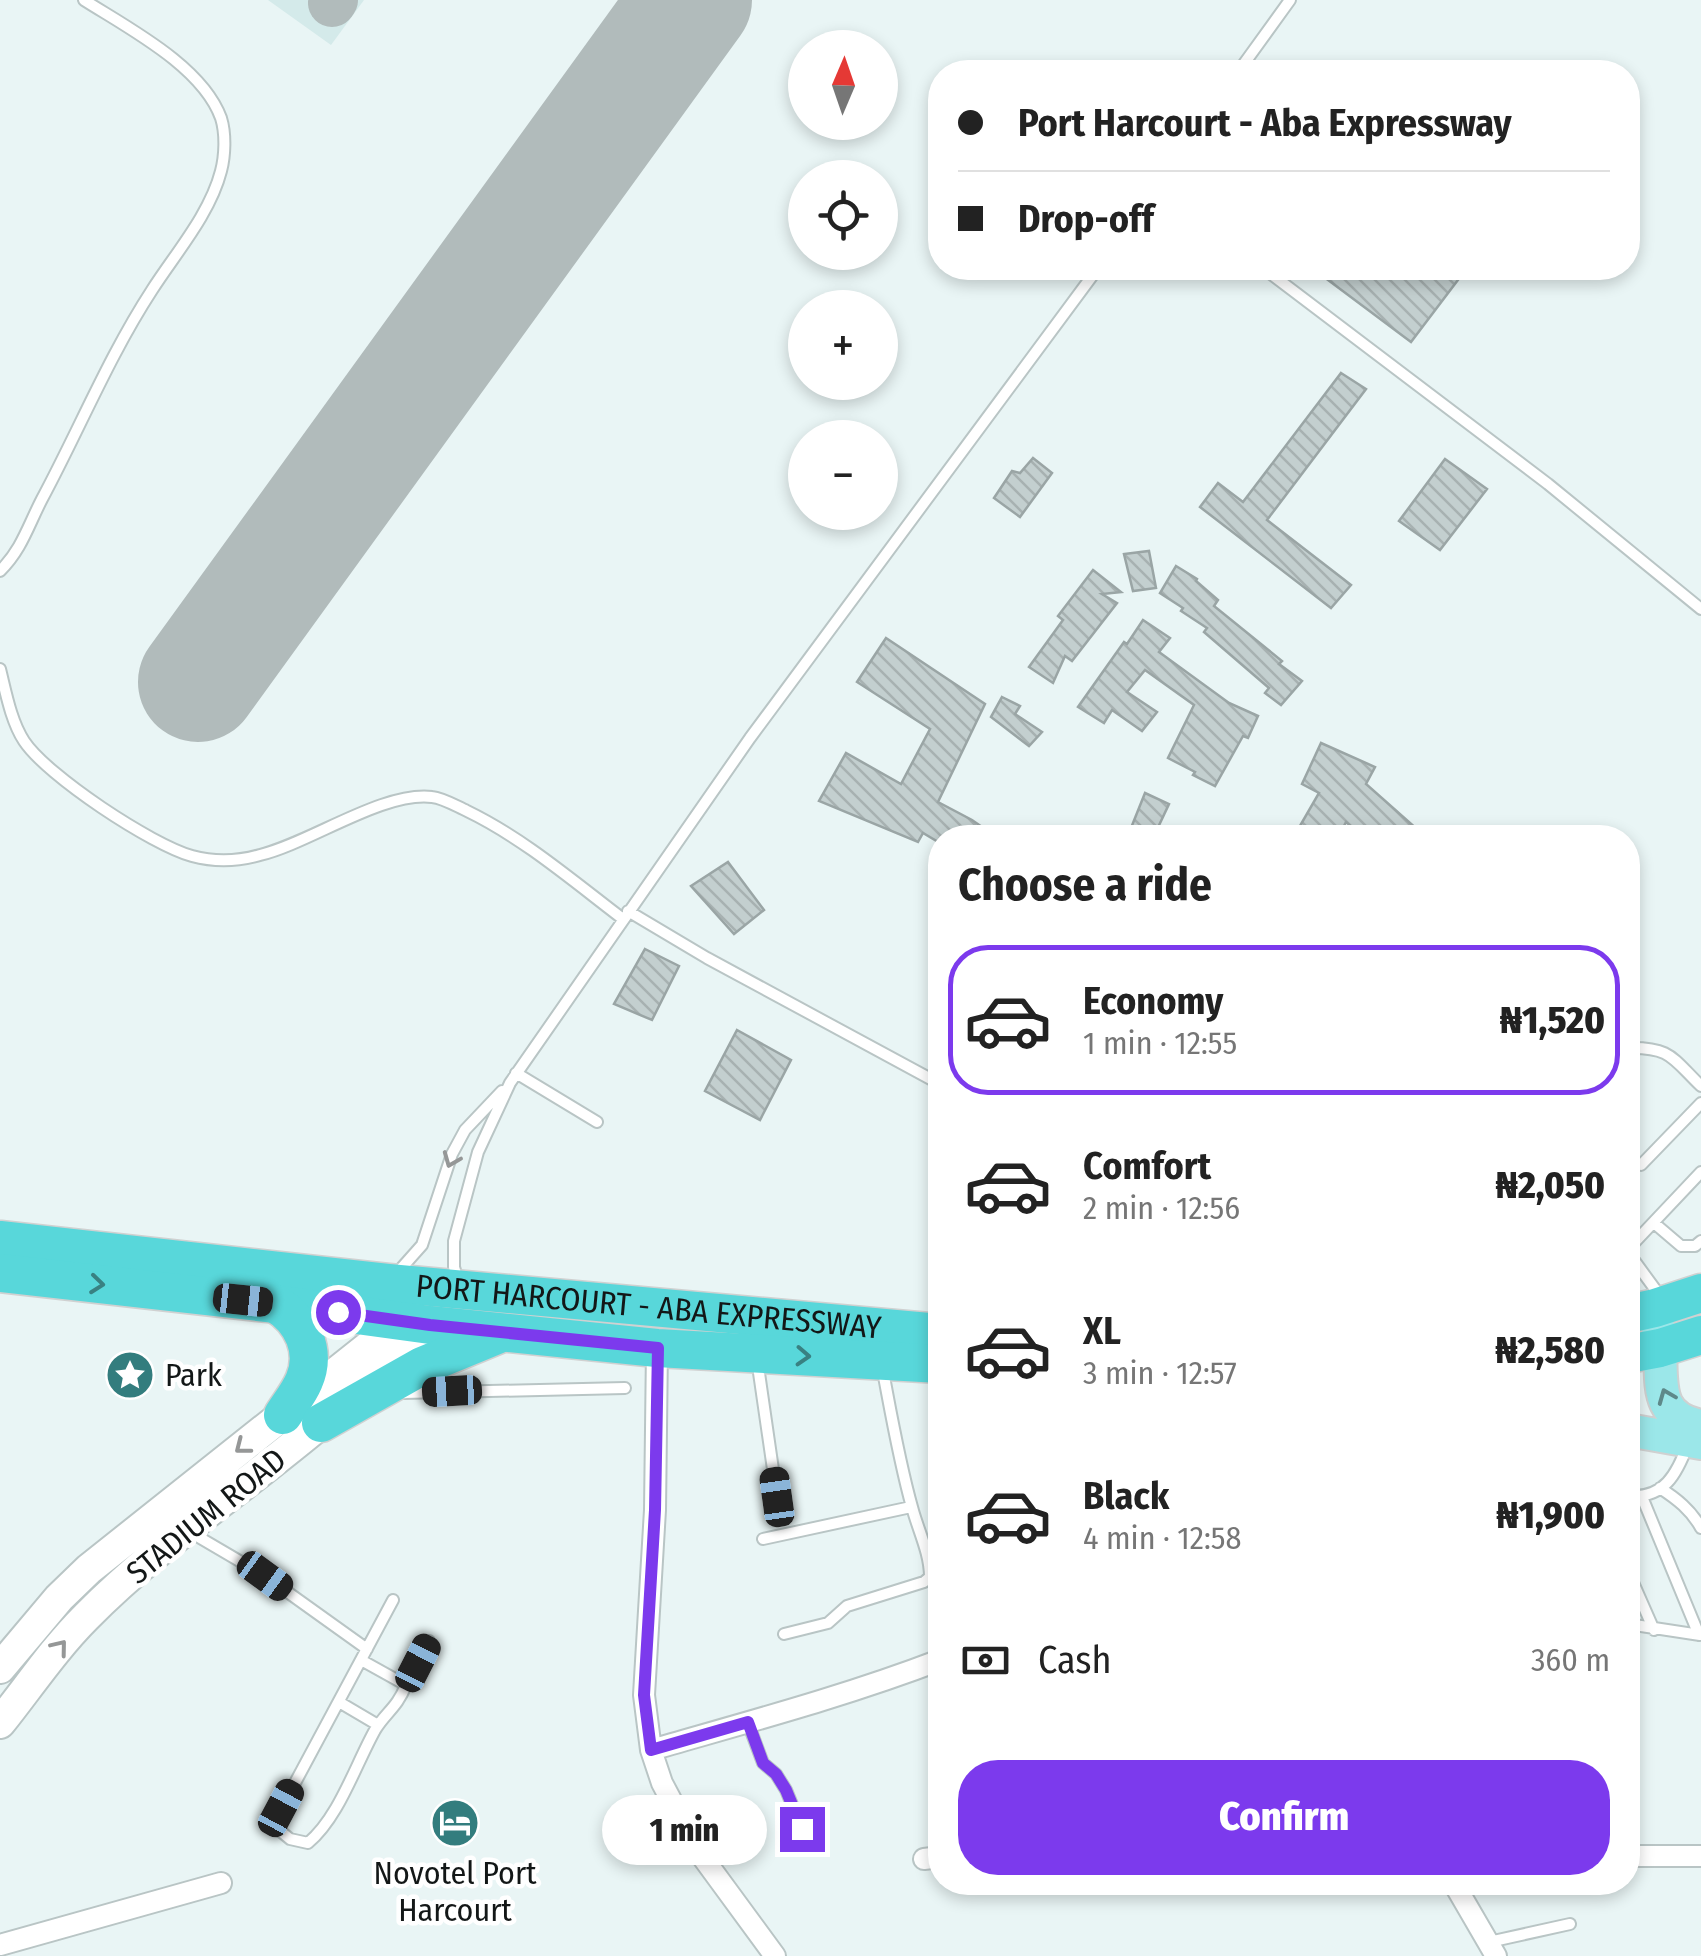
<!DOCTYPE html>
<html lang="en">
<head>
<meta charset="utf-8">
<style>
  body { margin:0; font-family:"Fira Sans Condensed",sans-serif; background:#f6f6f6; color:#222; height:100vh; display:flex; flex-direction:column; font-size:38px; white-space:nowrap }
  * { box-sizing:border-box; margin:0 }
  p { font-size:32px; color:#767676 }
  .icon { flex:none; width:55px; height:55px; fill:none; stroke:currentColor; stroke-width:2; stroke-linecap:round; stroke-linejoin:round }
  .map { position:relative; flex:1; overflow:hidden }
  .panel { position:absolute; left:928px; top:825px; width:712px; height:1070px; display:flex; flex-direction:column; background:#fff; border-radius:40px; box-shadow:0 5px 15px #0003 }
  .panel>* { flex:none }
  .hud { position:absolute; left:928px; top:60px; width:712px; height:220px; border-radius:40px; box-shadow:0 5px 15px #0003; display:grid; align-content:center; height:220px; padding:0 30px; background:#fff }
  .needle { width:65px; rotate:2deg }
  .fabs { position:absolute; left:788px; top:30px; display:grid; gap:20px }
  .fabs a { display:grid; place-items:center; width:110px; height:110px; border-radius:50%; background:#fff; box-shadow:0 5px 15px #0003; font-size:50px }
  .end { position:absolute; width:45px; height:45px; margin:-22px; border:12px solid #7c3aed; background:#fff; box-shadow:0 0 0 5px #fff }
  .from { border-radius:50% }
  .bubble { position:absolute; height:70px; border-radius:35px; background:#fff; box-shadow:0 5px 15px #0003; font-size:32px; font-weight:800; line-height:70px; text-align:center }
  .car { position:absolute; width:30px; height:60px; margin:-30px -15px; border-radius:12px; box-shadow:0 0 8px 2px #0007; background:linear-gradient(#222 24%,#8ab4d8 0 40%,#222 0 76%,#8ab4d8 0 86%,#222 0) }
  .hud b { display:flex; align-items:center; gap:35px; height:95px; font-size:38px }
  .hud b+b { border-top:2px solid #e0e0e0 }
  .hud i { width:25px; height:25px; background:#222 }
  ul { padding:0; list-style:none }
  li { display:flex; align-items:center; gap:30px; height:150px; margin:0 20px 15px; padding:0 10px; border:5px solid transparent; border-radius:40px }
  li div { flex:1 }
  li b { display:block; font-size:38px }
  li em { font-style:normal; font-weight:800 }
  li.on { border-color:#7c3aed }
  li>.icon { width:90px; height:90px; stroke-width:1.5 }
  h2 { padding:0 30px; font-size:45px; line-height:120px }
  .pay { display:flex; align-items:center; gap:25px; height:110px; padding:0 30px; font-size:38px }
  .pay p { margin-inline-start:auto }
  .action { display:flex; gap:20px; margin-top:auto; padding:20px 30px }
  .action a { flex:1; height:115px; border-radius:40px; background:#7c3aed; color:#fff; font-size:40px; font-weight:800; line-height:115px; text-align:center }
  .map>svg:first-child { display:block }
  .built { fill:#d4eaea }
  .lines { fill:none; stroke-linecap:round; stroke-linejoin:round }
  .taxiway { stroke:#b1bbbb; stroke-width:48 }
  .runway { stroke:#b1bbbb; stroke-width:120 }
  .building { fill:url(#building-back-hatch); stroke:#9aa5a5; stroke-width:2.5 }
  .lane-casing { stroke:#b9c5c5; stroke-width:14 }
  .street-casing { stroke:#b9c5c5; stroke-width:24 }
  .secondary-casing { stroke:#b9c5c5; stroke-width:34 }
  .primary-casing { stroke:#d0d1d1; stroke-width:36 }
  .highway-casing { stroke:#d0d1d1; stroke-width:41 }
  .lane { stroke:#fff; stroke-width:10 }
  .street { stroke:#fff; stroke-width:20 }
  .secondary { stroke:#fff; stroke-width:30 }
  .primary { stroke:#9be7e9; stroke-width:32 }
  .highway { stroke:#58d7da; stroke-width:38 }
  .oneway { stroke:#959797 }
  .oneway2 { stroke:#398182 }
  .oneway3 { stroke:#5e898a }
  .route { stroke:#7c3aed; stroke-width:12 }
  .labels { text-anchor:middle; dominant-baseline:central; stroke-width:9; stroke-linejoin:round; paint-order:stroke }
  .street-label { font-size:32px; fill:#131717; stroke:#fff }
  .poi-label { font-size:32px; fill:#131717; stroke:#fff; text-anchor:start }
</style>
</head>
<body>
<div class="map">
<svg width="1701" height="1956" viewBox="0 0 1701 1956">
  <defs>
    <pattern id="building-back-hatch" width="6" height="6" patternUnits="userSpaceOnUse" patternTransform="scale(2.5)"><rect width="6" height="6" fill="#c3cfcf"/><path d="M-1 5l2 2M0 0l6 6M5-1l2 2" fill="none" stroke="#a7b1b1"/></pattern>
  </defs>
  <rect width="100%" height="100%" fill="#e9f5f5"/>
  <path class="built" d="M268,0h96l-33,45z"/>
  <g class="lines">
    <path class="taxiway" d="M332,3l2,-3"/>
    <path class="runway" d="M198,682l494,-682"/>
  </g>
  <path class="building" d="M1312,268h155l-56,74z
    M1341,373l25,16 -99,131 84,65 -20,23 -131,-101 18,-24 25,19z
    M1033,458l19,15 -32,44 -26,-19 18,-27 8,2z
    M1445,459l42,30 -47,61 -41,-29z
    M1149,551l7,37 -23,3 -9,-37z
    M1176,566l21,13 -1,2 22,19 -4,6 68,55 -3,3 23,17 -21,24 -16,-12 4,-5 -65,-56 3,-4 -26,-17 2,-3 -23,-15z
    M1093,570l28,22 -19,2 15,9 -45,58 -7,-5 -12,27 -24,-16 34,-47 -5,-4z
    M1143,620l27,18 -11,14 70,51 29,13 -10,22 -5,-2 -28,50 -22,-11 2,-3 -27,-14 26,-53 -49,-35 -18,22 30,20 -15,19 -30,-21 -8,13 -26,-16 46,-65 3,2z
    M886,638l99,66 -47,98 34,18 26,18h-58v5l-17,-10 -5,9 -99,-41 27,-48 55,31 29,-55 -73,-47z
    M1002,697l18,9 -5,8 27,18 -13,14 -38,-29z
    M1321,743l54,24 -9,17 61,54h-62l-19,-16 -8,16h-45l26,-45 -17,-9z
    M1145,793l24,11 -16,34h-26z
    M728,862l36,48 -30,24 -43,-48z
    M645,949l34,17 -27,54 -38,-16z
    M737,1030l54,30 -31,60 -55,-29z"/>
  <g class="lines">
    <g class="lane-casing">
      <path id="lane" d="M1238,72l52,-72
        M1263,268l285,216 153,125
        M0,571c22,-22 28,-45 42,-72 37,-69 67,-143 110,-209 23,-36 58,-76 69,-119 4,-15 5,-37 0,-53 -19,-52 -93,-90 -137,-118
        M0,669c6,24 11,52 24,72 23,35 128,104 168,115 22,6 47,5 68,-1 50,-12 123,-64 172,-58 11,1 24,9 35,14 56,27 106,70 156,108
        M628,911l79,47 233,126
        M1628,1048c43,-1 44,10 73,38
        M516,1073l81,49
        M1641,1165l60,-62
        M1654,1223l27,23h14l6,-5
        M398,1272l24,-27 30,-91 13,-24 37,-39
        M458,1281l-4,-14v-26l24,-89 32,-69 240,-345 348,-470
        M1663,1300l-30,-41 -1,-14 69,-73
        M757,1359l20,138
        M403,1393l222,-5
        M1660,1488c17,11 31,22 41,40
        M1628,1496c36,3 49,-22 60,-52
        M1642,1497l57,138
        M190,1532l75,44 102,73
        M763,1539l148,-32
        M1628,1571l26,59
        M393,1600l-112,209 -2,21 11,9 18,4c31,-26 47,-77 67,-113 11,-18 22,-22 31,-45
        M1628,1624l72,11
        M784,1634l44,-11 19,-17 77,-24 6,-5c0,-24 -12,-47 -18,-70 -13,-46 -21,-94 -30,-141
        M361,1660l45,25 23,-44
        M339,1702l39,23
        M748,1723l15,40 13,11 10,16 16,39
        M1489,1942l81,-18"/>
    </g>
    <g class="street-casing">
      <path id="street" d="M657,1348l-2,162 -11,185 7,55 11,33 36,68 77,105
        M651,1750c97,-28 195,-54 289,-90
        M1628,1856h73
        M924,1859l16,-2
        M1453,1882l43,74
        M0,1945l221,-62"/>
    </g>
    <g class="secondary-casing">
      <path id="secondary" d="M0,1668l59,-70 30,-29 312,-248
        M0,1723c28,-35 54,-74 86,-106 72,-73 158,-129 236,-195 37,-31 72,-64 108,-97"/>
    </g>
    <g class="primary-casing">
      <path id="primary" d="M1655,1308c2,14 5,27 5,41 2,36 -5,68 41,77
        M1628,1430l73,13"/>
    </g>
    <g class="highway-casing">
      <g id="highway">
        <path id="s1" d="M0,1240l388,43 552,50"/>
        <path d="M0,1273l276,31 154,21 227,23 283,16"/>
        <path d="M276,1304c26,16 41,47 28,77 -5,12 -14,23 -21,34"/>
        <path d="M1628,1314l27,-6 46,-15"/>
        <path d="M1628,1354l32,-6 41,-13"/>
        <path d="M321,1423l101,-57 75,-31"/>
      </g>
    </g>
    <use href="#lane" class="lane"/>
    <use href="#street" class="street"/>
    <use href="#secondary" class="secondary"/>
    <use href="#primary" class="primary"/>
    <use href="#highway" class="highway"/>
  </g>
  <defs><path id="oneway-chevron" d="M-2-3.5L2.5 0L-2 3.5" fill="none" stroke-width="1.6" stroke-linecap="round" stroke-linejoin="round" transform="scale(2.5)"/></defs>
  <g class="oneway">
    <use href="#oneway-chevron" transform="translate(451 1160) rotate(112)"/>
    <use href="#oneway-chevron" transform="translate(242 1447) rotate(142)"/>
    <use href="#oneway-chevron" transform="translate(60 1647) rotate(-51)"/>
  </g>
  <g class="oneway2">
    <use href="#oneway-chevron" transform="translate(97 1284) rotate(6)"/>
    <use href="#oneway-chevron" transform="translate(803 1356) rotate(3)"/>
  </g>
  <use class="oneway3" href="#oneway-chevron" transform="translate(1666 1396) rotate(-112)"/>
  <g class="lines">
    <path class="route" d="M338,1312l92,13 228,23 -3,162 -11,185 7,55 97,-28 15,41 13,11 10,16 16,39"/>
  </g>
  <defs>
    <g id="sight-disc" transform="scale(2.5)"><circle r="9.5" fill="#337d7e" stroke="#fff"/><path d="M0-6L1.8-2.2L6-1.7L2.9 1.2L3.7 5.4L0 3.3L-3.7 5.4L-2.9 1.2L-6-1.7L-1.8-2.2Z" fill="#fff"/></g>
    <g id="hotel-disc" transform="scale(2.5)"><circle r="9.5" fill="#337d7e" stroke="#fff"/><path d="M-6-4.5h1.5V1H6V5H4.5V3h-9V5H-6ZM-4 0a1.8 1.8 0 1 1 3.6 0ZM.5 0V-2.5h3Q6-2.5 6 0Z" fill="#fff"/></g>
  </defs>
  <g fill-rule="evenodd">
    <use href="#sight-disc" x="130" y="1375"/>
    <use href="#hotel-disc" x="455" y="1823"/>
  </g>
  <g class="labels">
    <g class="street-label">
      <text stroke="none"><textPath href="#s1" startOffset="652">PORT HARCOURT - ABA EXPRESSWAY</textPath></text>
      <text transform="translate(206 1516) rotate(-39)">STADIUM ROAD</text>
    </g>
    <g class="poi-label">
      <text x="165" y="1375">Park</text>
      <text x="455" y="1873" text-anchor="middle">Novotel Port<tspan x="455" dy="37">Harcourt</tspan></text>
    </g>
  </g>
</svg>
<div class="fabs">
<a><svg class="needle" viewBox="-14 -14 28 28"><path d="M0-13l5 13h-10z" fill="#e53935"/><path d="M0 13l5-13h-10z" fill="#767676"/></svg></a>
<a><svg class="icon" aria-label="locate" viewBox="0 0 24 24"><circle cx="12" cy="12" r="6"/><path d="M12 2v4M12 18v4M2 12h4M18 12h4"/></svg></a>
<a>+</a>
<a>−</a>
</div>
<i class="end from" style="left:338px;top:1312px"></i>
<i class="end" style="left:802px;top:1829px"></i>
<div class="bubble" style="left:602px;top:1795px;width:165px">1 min</div>
<i class="car" style="left:243px;top:1300px;rotate:96deg"></i>
<i class="car" style="left:452px;top:1391px;rotate:267deg"></i>
<i class="car" style="left:777px;top:1497px;rotate:352deg"></i>
<i class="car" style="left:265px;top:1576px;rotate:126deg"></i>
<i class="car" style="left:418px;top:1663px;rotate:27deg"></i>
<i class="car" style="left:281px;top:1808px;rotate:28deg"></i>
<div class="hud">
<b><i class="from"></i>Port Harcourt - Aba Expressway</b>
<b><i></i>Drop-off</b>
</div>
<section class="panel">
<h2>Choose a ride</h2>
<ul>
<li class="on"><svg class="icon" aria-label="car" viewBox="0 0 24 24"><path d="M5 17H2v-5l4-1 3-4h7l3 4 3 1v5h-3M9 17h6M6 11h13"/><circle cx="7" cy="17" r="2"/><circle cx="17" cy="17" r="2"/></svg><div><b>Economy</b><p>1 min · 12:55</p></div><em>₦1,520</em></li>
<li><svg class="icon" aria-label="car" viewBox="0 0 24 24"><path d="M5 17H2v-5l4-1 3-4h7l3 4 3 1v5h-3M9 17h6M6 11h13"/><circle cx="7" cy="17" r="2"/><circle cx="17" cy="17" r="2"/></svg><div><b>Comfort</b><p>2 min · 12:56</p></div><em>₦2,050</em></li>
<li><svg class="icon" aria-label="car" viewBox="0 0 24 24"><path d="M5 17H2v-5l4-1 3-4h7l3 4 3 1v5h-3M9 17h6M6 11h13"/><circle cx="7" cy="17" r="2"/><circle cx="17" cy="17" r="2"/></svg><div><b>XL</b><p>3 min · 12:57</p></div><em>₦2,580</em></li>
<li><svg class="icon" aria-label="car" viewBox="0 0 24 24"><path d="M5 17H2v-5l4-1 3-4h7l3 4 3 1v5h-3M9 17h6M6 11h13"/><circle cx="7" cy="17" r="2"/><circle cx="17" cy="17" r="2"/></svg><div><b>Black</b><p>4 min · 12:58</p></div><em>₦1,900</em></li>
</ul>
<div class="pay"><svg class="icon" aria-label="cash" viewBox="0 0 24 24"><path d="M3 7h18v10H3z"/><circle cx="12" cy="12" r="2"/></svg>Cash<p>360 m</p></div>
<div class="action"><a>Confirm</a></div>
</section>
</div>
</body>
</html>
